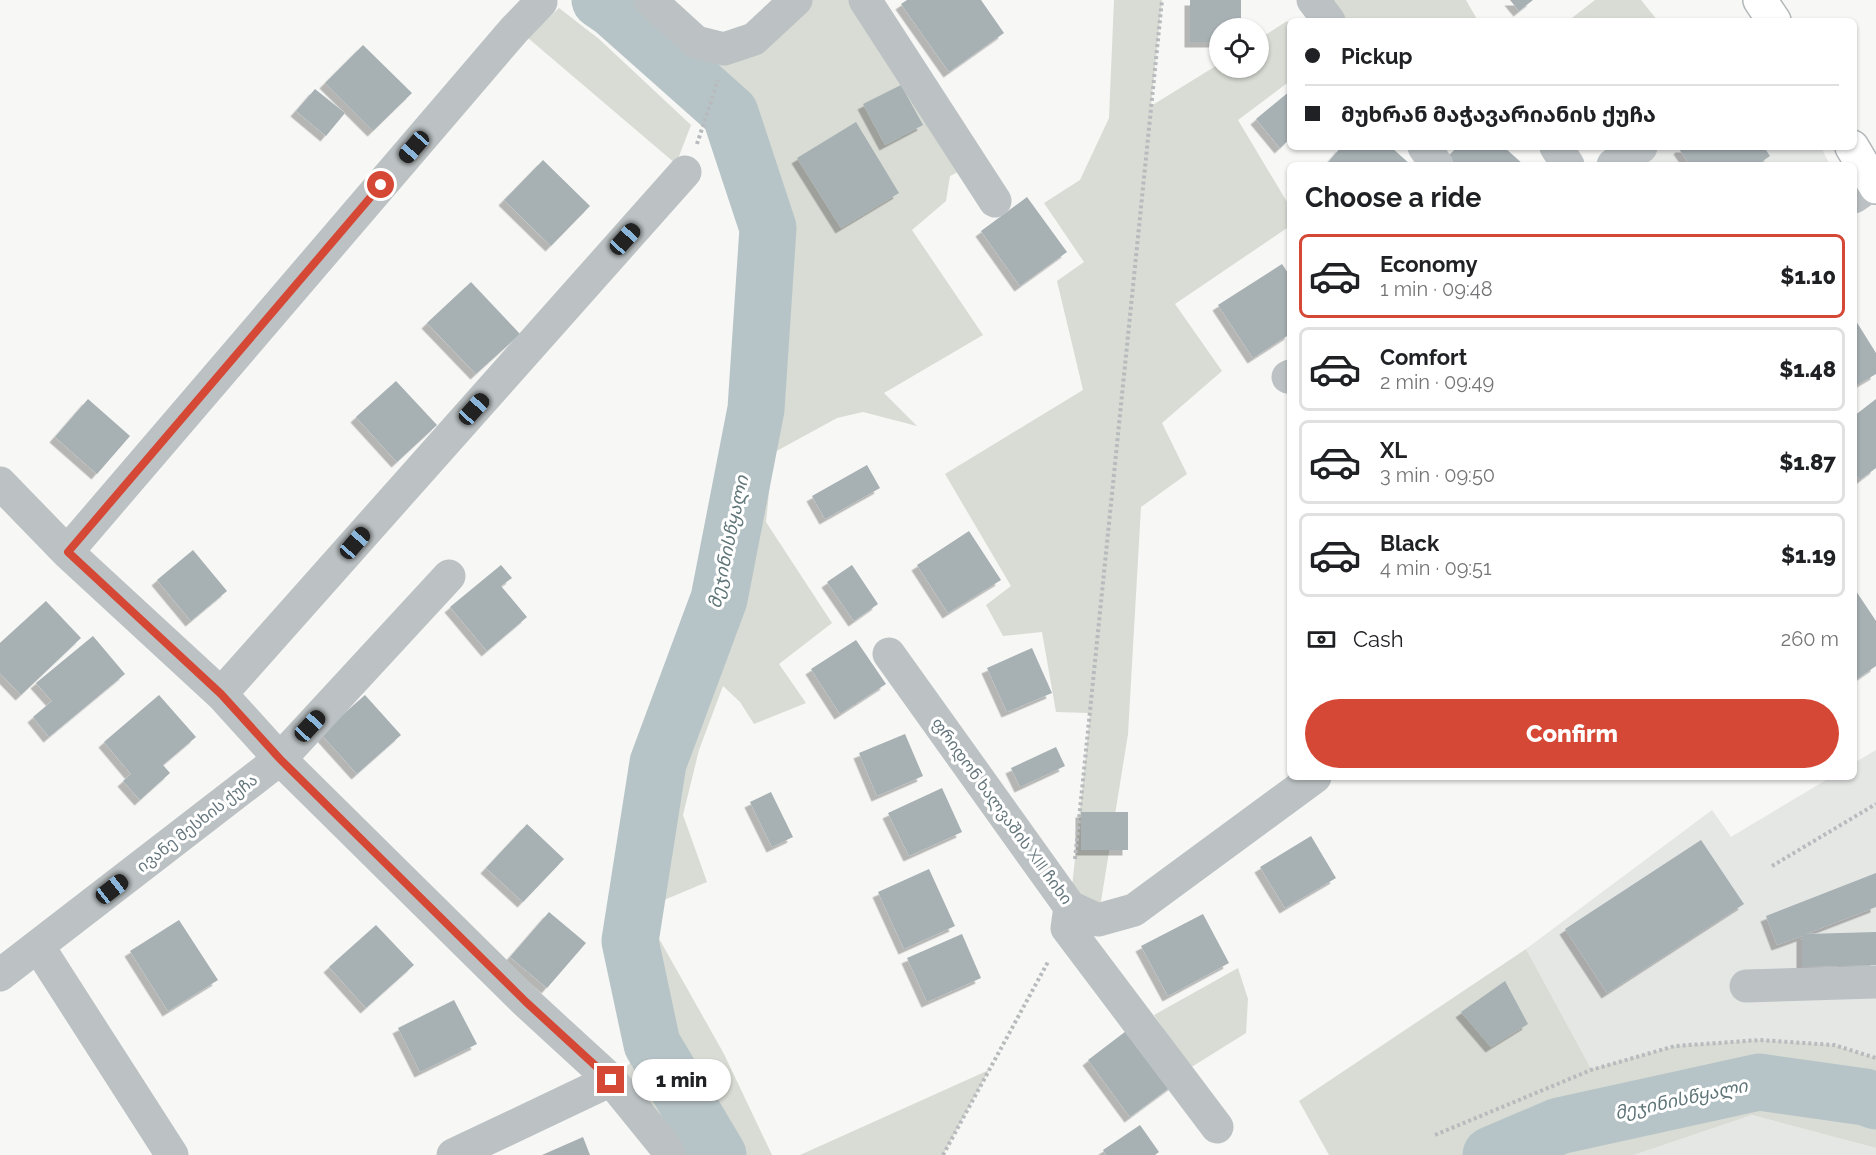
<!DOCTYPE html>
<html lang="en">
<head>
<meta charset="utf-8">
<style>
  body { margin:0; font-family:Raleway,"Noto Sans Georgian",sans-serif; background:#f6f6f6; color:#202124; height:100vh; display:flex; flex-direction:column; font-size:22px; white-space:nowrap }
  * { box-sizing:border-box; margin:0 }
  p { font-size:20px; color:#757577 }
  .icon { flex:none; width:33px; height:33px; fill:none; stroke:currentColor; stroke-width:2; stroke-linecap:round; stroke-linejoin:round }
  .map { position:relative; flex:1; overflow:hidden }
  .sheet { position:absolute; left:1287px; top:162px; width:570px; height:618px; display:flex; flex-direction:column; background:#fff; border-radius:9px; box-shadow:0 2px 4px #0004 }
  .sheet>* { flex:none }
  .top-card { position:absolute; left:1287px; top:18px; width:570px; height:132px; border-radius:9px; box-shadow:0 2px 4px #0004; display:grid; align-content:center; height:132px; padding:0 18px; background:#fff }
  .tools { position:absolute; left:1209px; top:18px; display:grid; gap:12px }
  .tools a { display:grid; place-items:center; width:60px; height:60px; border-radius:50%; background:#fff; box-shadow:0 2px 4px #0004; font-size:30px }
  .end { position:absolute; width:27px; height:27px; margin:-14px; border:8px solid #d64836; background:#fff; box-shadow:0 0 0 3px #fff }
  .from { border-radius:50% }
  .bubble { position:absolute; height:42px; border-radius:21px; background:#fff; box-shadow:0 2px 4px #0004; font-size:20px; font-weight:800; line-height:42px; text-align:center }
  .car { position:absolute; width:18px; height:36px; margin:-18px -9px; border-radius:8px; box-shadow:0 0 4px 2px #0007; background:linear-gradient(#222 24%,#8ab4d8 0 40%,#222 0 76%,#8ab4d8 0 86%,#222 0) }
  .top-card b { display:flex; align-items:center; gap:21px; height:57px; font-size:22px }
  .top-card b+b { border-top:2px solid #e0e0e0 }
  .top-card i { width:15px; height:15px; background:#202124 }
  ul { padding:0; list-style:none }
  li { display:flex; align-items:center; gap:18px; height:84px; margin:0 12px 9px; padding:0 6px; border:3px solid #e0e0e0; border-radius:9px }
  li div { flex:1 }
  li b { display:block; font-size:22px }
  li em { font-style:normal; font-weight:800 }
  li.on { border-color:#d64836 }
  li>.icon { width:54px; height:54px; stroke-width:1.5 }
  h2 { padding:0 18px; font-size:27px; line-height:72px }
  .pay { display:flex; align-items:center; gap:15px; height:66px; padding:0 18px; font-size:22px }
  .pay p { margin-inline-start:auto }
  .cta { display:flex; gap:12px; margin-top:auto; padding:12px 18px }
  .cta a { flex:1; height:69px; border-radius:36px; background:#d64836; color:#fff; font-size:24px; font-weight:800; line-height:69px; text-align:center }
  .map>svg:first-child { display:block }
  .built { fill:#e5e7e5 }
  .green { fill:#d8dcd4 }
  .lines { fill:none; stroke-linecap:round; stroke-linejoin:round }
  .river { stroke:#b7c4c7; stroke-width:57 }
  .building { fill:#a7b0b3; filter:url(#shadow) }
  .highway-casing { stroke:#b2b7b9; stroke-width:36 }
  .path { stroke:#b7bbbd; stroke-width:4; stroke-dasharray:3 3; stroke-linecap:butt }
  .minor { stroke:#bcc2c4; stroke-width:33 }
  .highway { stroke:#fff; stroke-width:33 }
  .route { stroke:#d64836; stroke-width:8 }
  .labels { text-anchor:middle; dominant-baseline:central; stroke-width:6; stroke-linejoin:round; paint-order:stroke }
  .street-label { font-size:16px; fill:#65767d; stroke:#fff }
  .water-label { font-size:18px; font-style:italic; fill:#5f7578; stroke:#fff }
</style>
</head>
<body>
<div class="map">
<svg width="1876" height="1155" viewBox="0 0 1876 1155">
  <defs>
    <filter id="shadow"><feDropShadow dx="-5.5" dy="5.5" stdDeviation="0" flood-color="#0004"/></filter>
  </defs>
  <rect width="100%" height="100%" fill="#f7f7f5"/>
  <path class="built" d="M1662,147h159l9,18h-193z
    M1876,750v308l-42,-13 -159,1 -84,24 -65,-121 186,-139 19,27 100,-60h23v-14z
    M1752,1115l124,33v7h-242z"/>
  <path class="green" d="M796,0h69l107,165 -22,11 -4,25 -34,29 71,105 -99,58 33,33 -54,-14 -26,6 -64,35 -7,69 66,101 -53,41 27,39 -52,21 -14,-22 -17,-16 -24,64 -16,65 24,67 -43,18 -7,35 67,119 48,101h-102l-59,-75 41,-36 -22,-103 28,-178 61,-164 37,-190 12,-181 -38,-115 -44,-38z
    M1114,0h48l-11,106 68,-42 1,4h38l1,-29 28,-18 3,4v56l-52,39 52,87v19l-115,78 47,67 -60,52 25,51 -46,33 -13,227 -30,186 -28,-13 20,-194 -34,-1 -14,-80 -39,4 -17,-31 25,-19 -66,-112 138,-84 -26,-109 27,-19 -40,-59 36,-23 29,-62z
    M1313,0h153l12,21h-149z
    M1595,0h46l17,21h-90z
    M559,8l40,31 92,86 -15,39 -148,-126z
    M1526,949l65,120 84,-23 85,-6 74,5 42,13v90l-124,-33 -118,40h-305l-30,-54z
    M1238,968l10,31 -2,34 -56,35 -36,-53z
    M989,1070l-46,85h-143z"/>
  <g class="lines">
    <path class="river" d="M600,0l13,9 117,104 38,115 -12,181 -37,190 -61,164 -28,178 22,103 66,111
      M1491,1155l68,-29 200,-44 106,15 11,4"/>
  </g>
  <path class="building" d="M907,0h74l23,33 -55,39 -48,-68z
    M1190,0h51v28h-21v14h-30z
    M1510,0h23l-14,11z
    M363,45l49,48 -39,38 -48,-48z
    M901,85l22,40 -38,20 -22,-41z
    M315,89l30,24 -19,23 -30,-25z
    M1290,91v48l-10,9 -24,-29z
    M856,122l43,71 -58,35 -44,-70z
    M1341,147h50l20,18h-85z
    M1457,147h47l20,18h-80l-2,-2z
    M1681,147h83l6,9 -13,9h-67l-11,-16z
    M543,160l47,46 -39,40 -47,-46z
    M1027,197l40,55 -47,34 -39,-55z
    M1282,264l8,12v58l-37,24 -35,-53z
    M471,282l49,52 -44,40 -49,-51z
    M1856,321l20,32v21l-22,13v-64z
    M396,381l41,44 -40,37 -41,-45z
    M88,399l42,37 -33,38 -42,-37z
    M1876,399v69l-16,12 -6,-8v-56z
    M867,465l13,23 -55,31 -13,-23z
    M969,531l32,49 -53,33 -31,-48z
    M193,550l34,41 -36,30 -34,-41z
    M501,565l11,13 -11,8 26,31 -40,34 -37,-44z
    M852,565l26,39 -24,17 -27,-39z
    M1854,588l22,33v45l-22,15z
    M46,601l35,37 -60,57 -21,-22v-30z
    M93,636l32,38 -76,63 -16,-20 19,-16 -16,-18z
    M856,640l30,44 -46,30 -29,-45z
    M1032,648l20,45 -45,19 -20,-44z
    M159,695l37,42 -33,28 7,8 -30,27 -17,-19 8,-7 -27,-32z
    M365,695l36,40 -44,39 -36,-40z
    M905,734l18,42 -46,20 -18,-43z
    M1056,747l9,19 -45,21 -9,-19z
    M942,788l20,44 -53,24 -21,-43z
    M771,792l22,45 -21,10 -22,-45z
    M1081,812h47v38h-47z
    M527,824l37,35 -41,43 -37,-34z
    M1311,836l25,42 -51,30 -25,-41z
    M1701,840l43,64 -137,89 -42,-64z
    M929,869l26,57 -51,23 -26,-57z
    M1876,873v34l-70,27 70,-2v33l-74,2v-31l-25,9 -11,-29z
    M549,912l37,31 -39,45 -37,-31z
    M1203,914l26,49 -61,33 -27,-50z
    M179,920l39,60 -50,31 -38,-60z
    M376,925l38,40 -48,43 -37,-41z
    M962,934l19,44 -54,24 -20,-44z
    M1505,981l23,43 -37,23 -30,-35z
    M454,1000l23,44 -57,28 -22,-44z
    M1134,1025l42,58 -46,34 -42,-57z
    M1140,1125l19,27 -4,3h-49l-3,-5z
    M583,1137l7,18h-48z"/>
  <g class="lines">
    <g class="highway-casing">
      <path id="highway" d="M1760,0l14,21
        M1852,147l24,40"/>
    </g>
    <path class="path" d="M697,144l21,-64
      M1075,859l87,-859
      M1772,866l104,-62
      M1435,1135l156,-65 84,-24 85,-6 74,5 42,13
      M943,1155l106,-195"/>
    <path class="minor" d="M650,0l46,42 28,7 30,-10 42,-39
      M865,0l130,201
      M1313,0l16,21
      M1424,147l13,18
      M1556,147l12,18
      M1613,165l28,-18
      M1854,197l20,-14
      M1288,377l2,-1
      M0,483l67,69 154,142 59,65 246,243 85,78 52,64 7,11
      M67,552l447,-522 27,-28
      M889,654l181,253 28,13 36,-10 181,-133
      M221,694l464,-522
      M1070,907l-3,21 150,199
      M38,946l134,209
      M0,975l280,-216 169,-183
      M1746,986l130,-4
      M453,1155l158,-75"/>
    <use href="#highway" class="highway"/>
  </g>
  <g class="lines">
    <path class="route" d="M381,185l-313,367 153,142 59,65 246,243 85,78"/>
  </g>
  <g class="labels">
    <g class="street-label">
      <text transform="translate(1002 811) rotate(54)">ფრიდონ ხალვაშის XIII ჩიხი</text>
      <text transform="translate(197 823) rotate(-38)">ივანე მესხის ქუჩა</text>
    </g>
    <g class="water-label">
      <text transform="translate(728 542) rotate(-78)">მეჯინისწყალი</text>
      <text transform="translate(1681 1099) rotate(-12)">მეჯინისწყალი</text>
    </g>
  </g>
</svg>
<div class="tools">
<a><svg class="icon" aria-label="locate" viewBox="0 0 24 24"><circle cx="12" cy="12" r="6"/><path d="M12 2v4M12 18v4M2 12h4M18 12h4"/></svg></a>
</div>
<i class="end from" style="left:381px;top:185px"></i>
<i class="end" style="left:611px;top:1080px"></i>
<div class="bubble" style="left:632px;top:1059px;width:99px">1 min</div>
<i class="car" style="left:414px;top:147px;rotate:221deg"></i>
<i class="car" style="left:625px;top:239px;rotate:42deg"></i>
<i class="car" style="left:474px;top:409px;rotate:42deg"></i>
<i class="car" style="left:355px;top:543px;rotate:41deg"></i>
<i class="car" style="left:310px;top:726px;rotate:43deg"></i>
<i class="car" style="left:112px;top:889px;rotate:52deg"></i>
<div class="top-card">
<b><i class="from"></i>Pickup</b>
<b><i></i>მუხრან მაჭავარიანის ქუჩა</b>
</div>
<section class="sheet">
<h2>Choose a ride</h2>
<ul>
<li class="on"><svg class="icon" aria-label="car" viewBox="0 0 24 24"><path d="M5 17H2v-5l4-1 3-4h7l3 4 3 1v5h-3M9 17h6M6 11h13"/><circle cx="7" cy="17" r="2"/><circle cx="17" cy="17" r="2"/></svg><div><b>Economy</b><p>1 min · 09:48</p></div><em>$1.10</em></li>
<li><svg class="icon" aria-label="car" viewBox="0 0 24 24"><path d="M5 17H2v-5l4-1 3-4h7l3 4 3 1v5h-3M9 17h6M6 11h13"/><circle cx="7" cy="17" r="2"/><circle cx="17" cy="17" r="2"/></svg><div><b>Comfort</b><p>2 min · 09:49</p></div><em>$1.48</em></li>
<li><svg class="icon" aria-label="car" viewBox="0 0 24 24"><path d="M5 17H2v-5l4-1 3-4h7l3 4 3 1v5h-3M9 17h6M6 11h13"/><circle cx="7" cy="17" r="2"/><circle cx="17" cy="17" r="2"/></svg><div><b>XL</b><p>3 min · 09:50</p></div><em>$1.87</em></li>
<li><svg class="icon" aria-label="car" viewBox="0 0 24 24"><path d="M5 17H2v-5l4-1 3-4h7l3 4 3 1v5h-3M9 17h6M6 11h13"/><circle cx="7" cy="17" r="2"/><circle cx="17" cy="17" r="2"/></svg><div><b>Black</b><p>4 min · 09:51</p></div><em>$1.19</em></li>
</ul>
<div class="pay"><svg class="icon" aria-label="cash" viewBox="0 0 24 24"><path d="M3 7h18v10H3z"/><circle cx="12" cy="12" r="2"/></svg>Cash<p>260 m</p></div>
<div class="cta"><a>Confirm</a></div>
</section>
</div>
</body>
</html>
